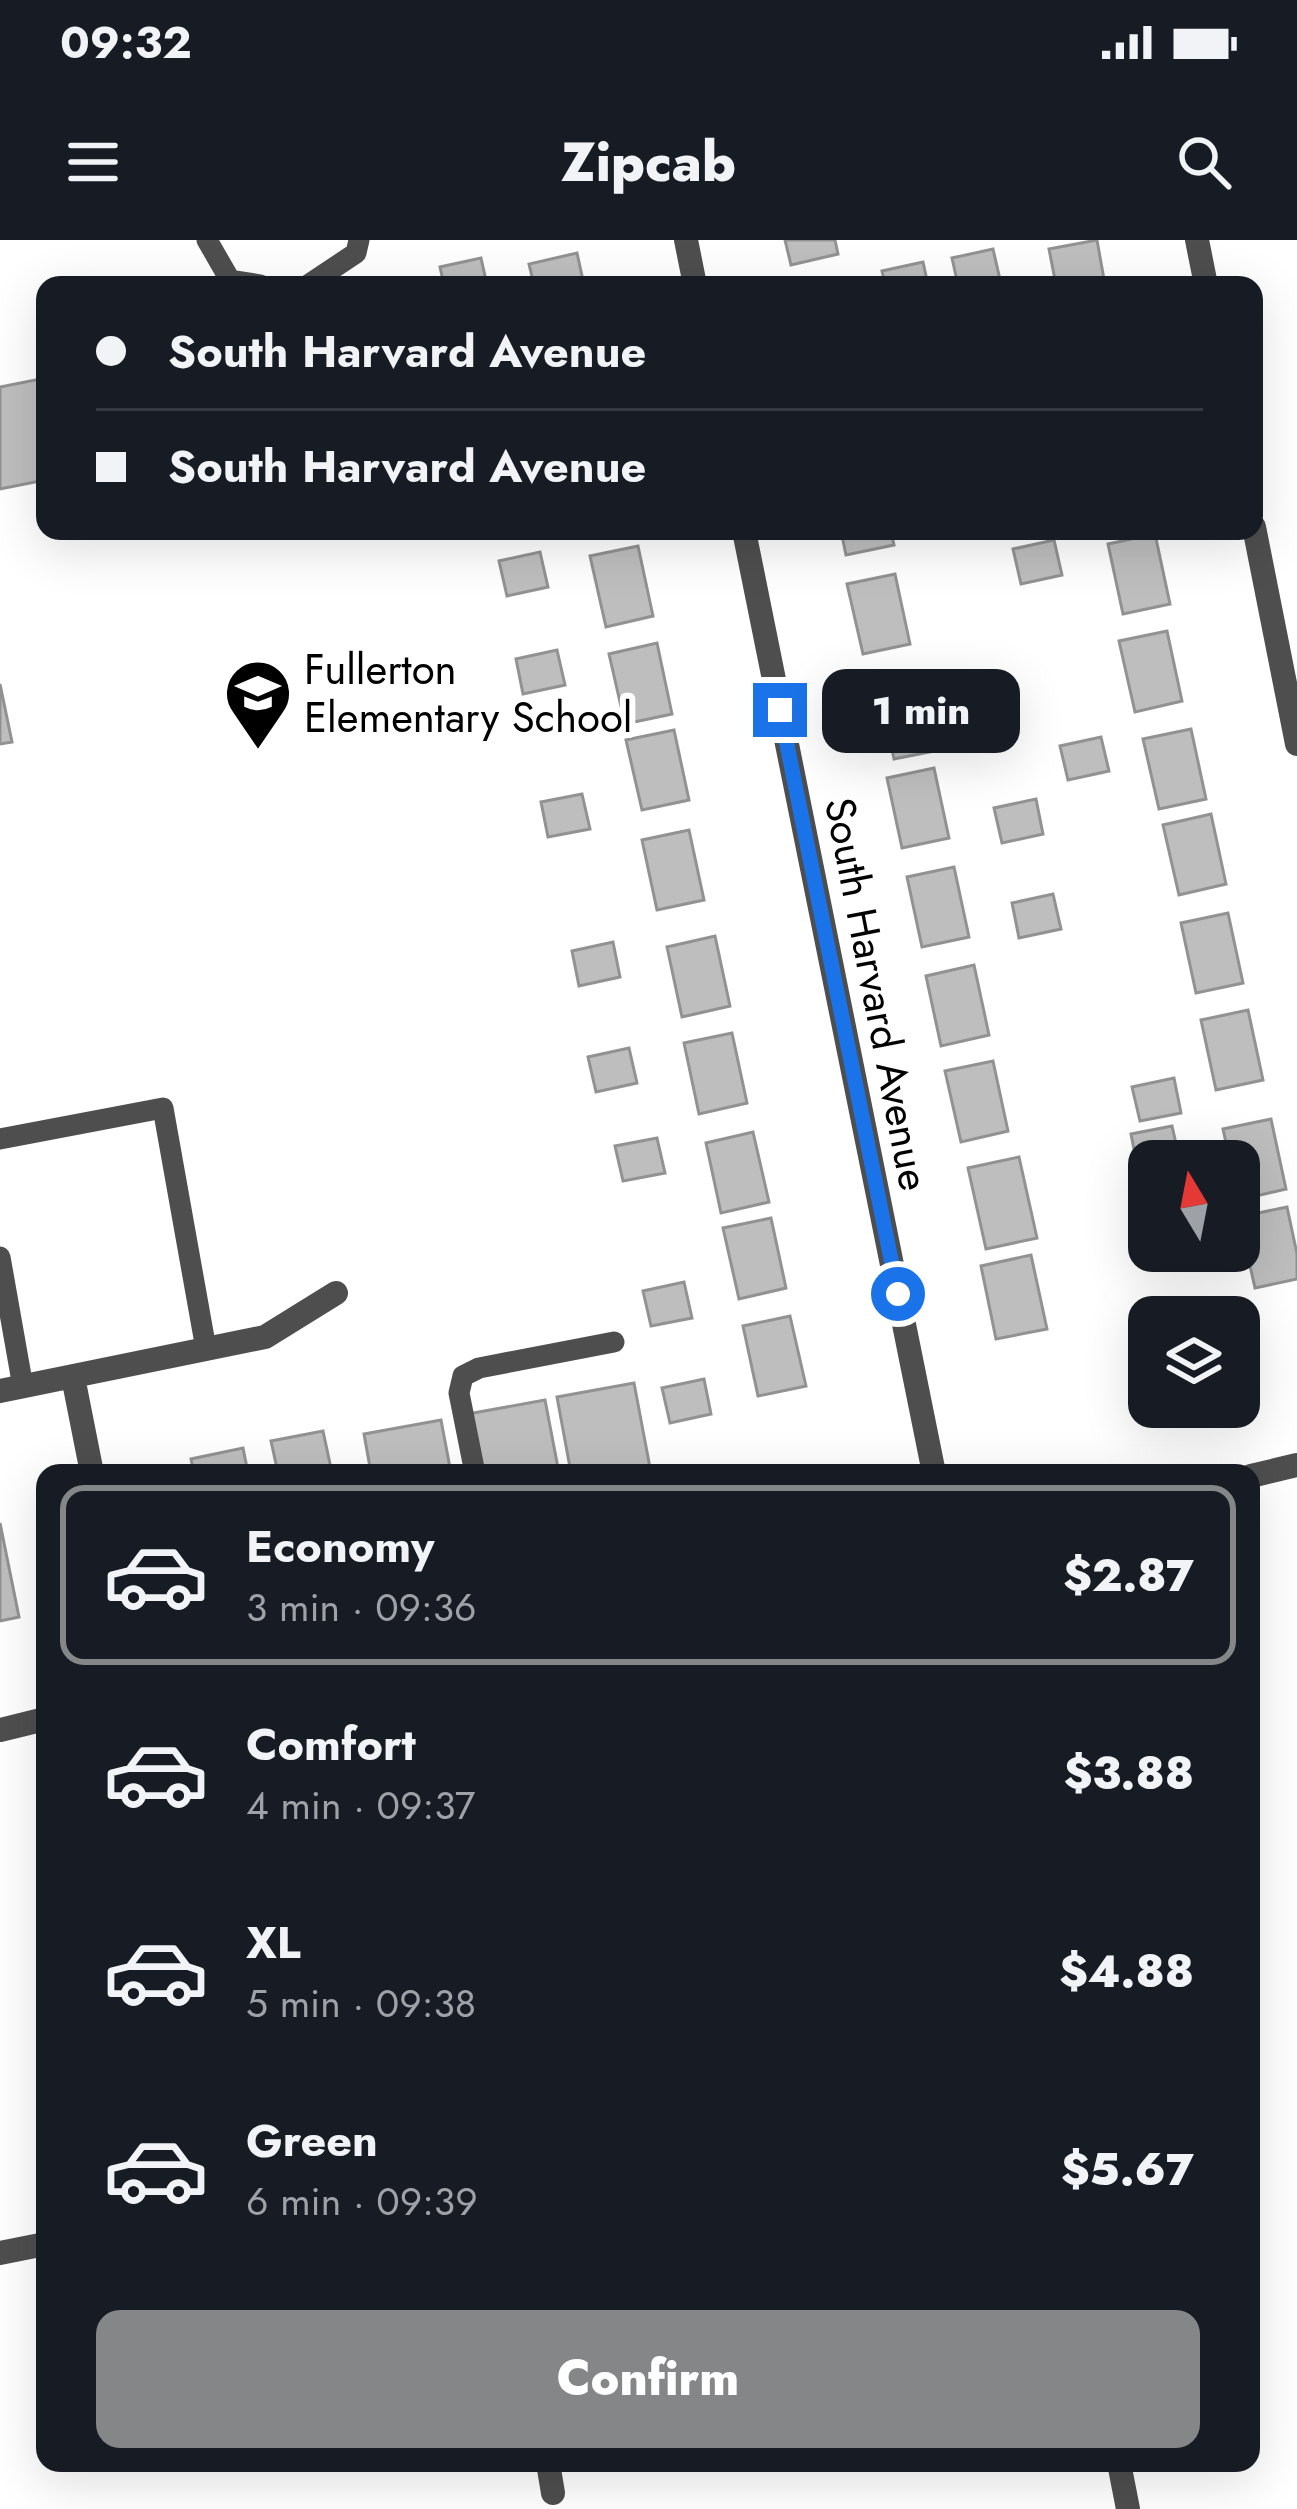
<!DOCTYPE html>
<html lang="en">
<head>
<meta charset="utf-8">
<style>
  body { margin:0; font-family:Jost,sans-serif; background:#20242c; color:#f1f3f6; height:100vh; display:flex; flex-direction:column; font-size:45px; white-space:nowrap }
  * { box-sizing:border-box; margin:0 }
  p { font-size:39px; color:#9ea1a6 }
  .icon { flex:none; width:66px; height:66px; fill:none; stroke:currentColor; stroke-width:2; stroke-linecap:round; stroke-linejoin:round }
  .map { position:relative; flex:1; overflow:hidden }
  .sheet { position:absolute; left:36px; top:1224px; width:1224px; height:1008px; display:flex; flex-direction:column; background:#171b24; border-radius:24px; box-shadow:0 12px 48px #0002 }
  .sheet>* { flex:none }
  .guide { position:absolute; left:36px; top:36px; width:1227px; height:264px; border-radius:24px; box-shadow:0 12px 48px #0002; display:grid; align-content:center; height:264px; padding:0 60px; background:#171b24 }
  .needle { width:78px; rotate:350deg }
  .controls { position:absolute; left:1128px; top:900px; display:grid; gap:24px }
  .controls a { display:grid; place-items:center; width:132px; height:132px; border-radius:24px; background:#171b24; box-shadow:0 12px 48px #0002; font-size:60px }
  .end { position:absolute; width:54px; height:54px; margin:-27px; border:15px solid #1a73e8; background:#fff; box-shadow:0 0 0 6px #fff }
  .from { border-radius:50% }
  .bubble { position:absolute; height:84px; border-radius:24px; background:#171b24; box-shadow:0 12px 48px #0002; font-size:39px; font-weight:800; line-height:84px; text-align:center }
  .guide b { display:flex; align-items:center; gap:42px; height:114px; font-size:45px }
  .guide b+b { border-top:3px solid #363941 }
  .guide i { width:30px; height:30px; background:#f1f3f6 }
  ul { padding:21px 0 0; list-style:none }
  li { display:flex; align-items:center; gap:36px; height:180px; margin:0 24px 18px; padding:0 36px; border:6px solid transparent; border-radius:24px }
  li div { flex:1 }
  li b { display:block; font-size:45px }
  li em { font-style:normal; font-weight:800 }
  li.selected { border-color:#858687 }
  li>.icon { width:108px; height:108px; stroke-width:1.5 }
  .action { display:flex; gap:24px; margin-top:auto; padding:24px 60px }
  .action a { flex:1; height:138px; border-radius:24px; background:#858687; color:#fff; font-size:48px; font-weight:800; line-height:138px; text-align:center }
  .status { display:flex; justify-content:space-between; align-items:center; height:84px; padding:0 60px; background:#171b24; direction:ltr }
  .status svg { height:33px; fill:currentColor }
  header { display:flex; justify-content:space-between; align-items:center; height:156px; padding:0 60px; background:#171b24; font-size:54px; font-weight:800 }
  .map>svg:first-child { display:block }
  .building { fill:#bebebe; stroke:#929292; stroke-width:3 }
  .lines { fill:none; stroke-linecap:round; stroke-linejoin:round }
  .service { stroke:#4e4e4e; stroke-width:21 }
  .minor { stroke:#4e4e4e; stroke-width:24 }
  .route { stroke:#1a73e8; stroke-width:15 }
  .labels { text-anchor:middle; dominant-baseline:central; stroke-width:12; stroke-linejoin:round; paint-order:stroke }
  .poi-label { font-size:42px; fill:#000; stroke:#fff; text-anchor:start }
  .street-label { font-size:42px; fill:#000; stroke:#fff }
</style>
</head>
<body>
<div class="status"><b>09:32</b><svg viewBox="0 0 49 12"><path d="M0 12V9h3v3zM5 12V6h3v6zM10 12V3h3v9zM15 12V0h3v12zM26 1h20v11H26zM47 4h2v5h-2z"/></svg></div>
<header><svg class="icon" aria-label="menu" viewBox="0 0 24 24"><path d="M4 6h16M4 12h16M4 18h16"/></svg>Zipcab<svg class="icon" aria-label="search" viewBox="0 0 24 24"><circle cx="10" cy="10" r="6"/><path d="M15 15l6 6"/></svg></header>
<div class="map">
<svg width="1297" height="2269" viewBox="0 0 1297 2269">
  <rect width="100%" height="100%" fill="#fff"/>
  <path class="building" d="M785,0h50l3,14 -47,11z
    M1097,0l8,45h-49l-7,-36z
    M993,9l8,35 -43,1 -6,-27z
    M577,13l7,32h-50l-5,-21z
    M481,18l6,27h-43l-4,-18z
    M923,22l5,23h-43l-3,-14z
    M45,138v102l-45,9v-102z
    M841,291h50l3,14 -48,10z
    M1155,294l15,70 -47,10 -15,-70z
    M1054,300l8,35 -41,9 -8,-35z
    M638,306l15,70 -47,11 -16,-71z
    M540,312l8,35 -41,9 -8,-35z
    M895,334l15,70 -47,10 -16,-70z
    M1167,391l15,70 -47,11 -16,-71z
    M657,403l15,71 -47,10 -16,-70z
    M557,410l8,35 -42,9 -7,-35z
    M920,433l6,30 39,-9 10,49 -81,16 -4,-20 -6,1 -12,-58z
    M0,444l12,58 -12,2z
    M1191,489l15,70 -47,10 -16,-70z
    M674,490l15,70 -47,10 -16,-70z
    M1101,497l8,34 -41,9 -8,-34z
    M934,528l15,70 -47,10 -15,-70z
    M582,554l8,35 -42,8 -7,-35z
    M1036,559l7,35 -41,9 -8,-35z
    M1211,574l15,70 -47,11 -16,-70z
    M689,590l15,70 -47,10 -15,-70z
    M954,627l15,70 -47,10 -15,-70z
    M1053,654l8,35 -42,9 -7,-35z
    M1228,673l15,70 -47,10 -15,-70z
    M715,696l15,70 -48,11 -15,-70z
    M613,702l7,35 -41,9 -7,-35z
    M974,725l15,70 -48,11 -15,-70z
    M1248,770l15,70 -47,10 -15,-70z
    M732,793l15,70 -48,11 -15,-71z
    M629,808l8,35 -41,9 -8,-35z
    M993,821l15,70 -47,11 -16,-71z
    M1174,838l7,35 -41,8 -8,-34z
    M1271,879l15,70 -47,11v-39h-9l-7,-32z
    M1172,886l8,35h-31v6l-11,3 -7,-36z
    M753,892l16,70 -48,11 -15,-70z
    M657,898l8,35 -42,8 -8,-35z
    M1019,917l18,81 -51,11 -18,-81z
    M1287,967l10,47v25l-42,9 -16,-71z
    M771,978l15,70 -47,11 -16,-71z
    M1031,1015l16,74 -51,10 -15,-73z
    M684,1042l8,36 -41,8 -8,-35z
    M790,1076l16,70 -48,10 -15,-70z
    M704,1139l7,35 -41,9 -8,-35z
    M634,1143l17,90h-80l-14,-76z
    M545,1160l14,73h-80l-11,-59z
    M441,1180l10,53h-80l-7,-39z
    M323,1191l9,42h-54l-7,-32z
    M243,1208l5,25h-54l-3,-14z
    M0,1283l19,94 -19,4z"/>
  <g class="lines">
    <path class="service" d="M207,0l23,40 31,5
      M308,45l48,-32 3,-13
      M0,899l163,-31 43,241
      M0,1017l23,130
      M475,1233l-16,-80 4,-17 16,-8 135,-26"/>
    <path class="minor" d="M686,0l9,45
      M1197,0l9,45
      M1254,287l43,217
      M744,291l190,942
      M73,1137l19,96
      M0,1151l265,-54 71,-44
      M1251,1236l46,-11
      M0,1490l45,-11
      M0,2013l45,-9
      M548,2223l5,30
      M1119,2223l9,46"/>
  </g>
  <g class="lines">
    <path class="route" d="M780,470l118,584"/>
  </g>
  <defs>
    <g id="school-pin" transform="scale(3.45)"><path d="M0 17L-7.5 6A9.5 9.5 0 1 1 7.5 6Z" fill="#000" stroke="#fff"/><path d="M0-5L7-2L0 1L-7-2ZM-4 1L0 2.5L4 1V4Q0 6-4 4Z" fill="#fff"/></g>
  </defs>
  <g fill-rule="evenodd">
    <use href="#school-pin" x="258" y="453"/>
  </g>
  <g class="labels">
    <g class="poi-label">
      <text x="304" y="429">Fullerton<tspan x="304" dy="48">Elementary School</tspan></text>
    </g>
    <g class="street-label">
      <text transform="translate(877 754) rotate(79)">South Harvard Avenue</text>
    </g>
  </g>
</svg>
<div class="controls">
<a><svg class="needle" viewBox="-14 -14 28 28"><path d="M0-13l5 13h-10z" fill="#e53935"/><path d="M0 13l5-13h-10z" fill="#9ea1a6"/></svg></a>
<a><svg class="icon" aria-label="layers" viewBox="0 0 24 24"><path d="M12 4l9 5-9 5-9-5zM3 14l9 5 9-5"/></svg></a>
</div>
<i class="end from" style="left:898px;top:1054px"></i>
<i class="end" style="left:780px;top:470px"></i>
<div class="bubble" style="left:822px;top:429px;width:198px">1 min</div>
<div class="guide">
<b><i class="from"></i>South Harvard Avenue</b>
<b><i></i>South Harvard Avenue</b>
</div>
<section class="sheet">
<ul>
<li class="selected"><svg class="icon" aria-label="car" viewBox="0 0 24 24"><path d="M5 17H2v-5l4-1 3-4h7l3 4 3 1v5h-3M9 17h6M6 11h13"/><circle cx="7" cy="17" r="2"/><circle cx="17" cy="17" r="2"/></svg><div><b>Economy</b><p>3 min · 09:36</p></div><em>$2.87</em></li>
<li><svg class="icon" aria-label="car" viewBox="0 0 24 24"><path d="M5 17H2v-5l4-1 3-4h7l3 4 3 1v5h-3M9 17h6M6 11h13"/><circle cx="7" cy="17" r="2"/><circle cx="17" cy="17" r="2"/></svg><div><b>Comfort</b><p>4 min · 09:37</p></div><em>$3.88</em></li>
<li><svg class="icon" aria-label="car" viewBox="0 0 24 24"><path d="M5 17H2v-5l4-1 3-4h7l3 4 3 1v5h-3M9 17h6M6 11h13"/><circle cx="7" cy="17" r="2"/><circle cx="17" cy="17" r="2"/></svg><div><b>XL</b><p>5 min · 09:38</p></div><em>$4.88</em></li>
<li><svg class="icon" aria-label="car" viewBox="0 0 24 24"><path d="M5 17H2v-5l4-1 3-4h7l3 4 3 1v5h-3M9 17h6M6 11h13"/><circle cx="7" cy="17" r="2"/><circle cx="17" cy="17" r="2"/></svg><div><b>Green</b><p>6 min · 09:39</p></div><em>$5.67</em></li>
</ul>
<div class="action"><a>Confirm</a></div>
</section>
</div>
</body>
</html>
